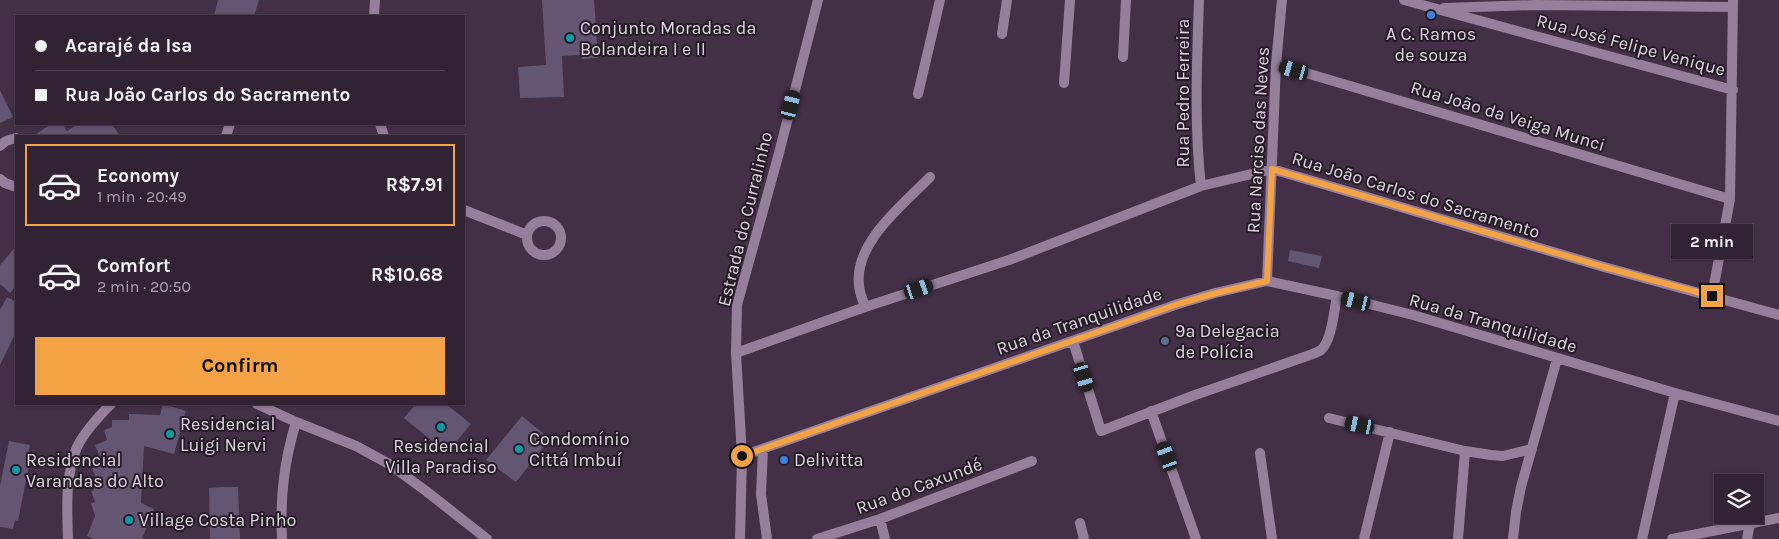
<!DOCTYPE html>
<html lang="en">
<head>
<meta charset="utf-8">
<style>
  body { margin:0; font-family:Karla,sans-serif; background:#3d2f40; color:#f1f3f6; height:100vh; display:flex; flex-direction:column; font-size:19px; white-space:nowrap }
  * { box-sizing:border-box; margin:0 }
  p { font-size:16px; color:#a8a4ac }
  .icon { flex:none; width:28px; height:28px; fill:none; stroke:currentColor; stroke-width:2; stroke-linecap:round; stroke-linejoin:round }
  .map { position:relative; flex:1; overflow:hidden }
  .details { position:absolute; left:15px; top:135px; width:450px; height:270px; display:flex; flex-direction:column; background:#322334; border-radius:0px; box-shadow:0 1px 4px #0004,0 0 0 1px #4d404f }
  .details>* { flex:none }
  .hud { position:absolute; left:15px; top:15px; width:450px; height:110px; border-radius:0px; box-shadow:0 1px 4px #0004,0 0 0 1px #4d404f; display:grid; align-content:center; height:110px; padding:0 20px; background:#322334 }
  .buttons { position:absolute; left:1714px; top:474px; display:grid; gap:10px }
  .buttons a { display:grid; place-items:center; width:50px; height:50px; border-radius:0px; background:#322334; box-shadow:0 1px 4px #0004,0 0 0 1px #4d404f; font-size:25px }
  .end { position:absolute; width:22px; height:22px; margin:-11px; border:6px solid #f4a344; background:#111; box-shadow:0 0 0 2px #111 }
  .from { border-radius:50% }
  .bubble { position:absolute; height:35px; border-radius:0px; background:#322334; box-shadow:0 1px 4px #0004,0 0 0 1px #4d404f; font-size:16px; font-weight:700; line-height:35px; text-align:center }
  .car { position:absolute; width:15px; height:30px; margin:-15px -8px; border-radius:6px; box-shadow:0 0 4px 1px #0007; background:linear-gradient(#222 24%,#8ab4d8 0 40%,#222 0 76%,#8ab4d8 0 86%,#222 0) }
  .hud b { display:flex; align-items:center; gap:18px; height:48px; font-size:19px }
  .hud b+b { border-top:1px solid #4d404f }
  .hud i { width:12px; height:12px; background:#f1f3f6 }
  ul { padding:9px 0 0; list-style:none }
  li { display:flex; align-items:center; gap:15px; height:82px; margin:0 10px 8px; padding:0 10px; border:2px solid transparent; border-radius:0px }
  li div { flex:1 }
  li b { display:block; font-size:19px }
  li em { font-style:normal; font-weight:700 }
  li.on { border-color:#f4a344 }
  li>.icon { width:45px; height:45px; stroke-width:1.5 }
  .primary-button { display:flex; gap:10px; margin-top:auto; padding:10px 20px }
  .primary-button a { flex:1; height:58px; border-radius:0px; background:#f4a344; color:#111; font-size:20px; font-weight:700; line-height:58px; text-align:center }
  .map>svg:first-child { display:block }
  .building { fill:#625673 }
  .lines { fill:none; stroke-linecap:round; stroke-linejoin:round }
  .minor { stroke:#967f9a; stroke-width:10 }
  .tertiary { stroke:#967f9a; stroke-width:10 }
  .route { stroke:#f4a344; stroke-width:6 }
  .shop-dot { fill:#3f7fe0; stroke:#241b26; stroke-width:2 }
  .culture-dot { fill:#0f9aa8; stroke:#241b26; stroke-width:2 }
  .service-dot { fill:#5c6f8a; stroke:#241b26; stroke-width:2 }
  .labels { text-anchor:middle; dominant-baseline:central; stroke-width:4; stroke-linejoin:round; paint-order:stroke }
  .poi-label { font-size:18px; fill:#e0d3e2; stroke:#241b26; text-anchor:start }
  .street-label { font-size:18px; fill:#e0d3e2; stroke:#241b26 }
</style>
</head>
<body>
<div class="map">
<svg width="1779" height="539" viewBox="0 0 1779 539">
  <rect width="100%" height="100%" fill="#432f46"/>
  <path class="building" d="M218,0h41l-5,16h-40z
    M542,0h52l4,58 -16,1v-4l-20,1 2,41 -44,1 -2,-31 28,-2z
    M0,90l13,27 -13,6z
    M51,124h11l5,7 11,-7h34l8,12h-87z
    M16,246v40l-6,7 -10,-9v-19z
    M1290,250l32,6 -3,12 -31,-7z
    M7,297l9,5v30l-16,33v-55z
    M163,404l23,7 -12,43 -30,-8 -3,57 13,6 -12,30h-48l-7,-3 8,-20 -4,-13 4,-1 -4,-11 3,-1 -3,-10 5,-2 -4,-10 4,-1 -4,-10 7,-2 -4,-10 12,-5 -3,-10 8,-3v-7h17v-6l31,1z
    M416,404h30l25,20 -24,29 -43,-35z
    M522,416l28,23 -34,43 -30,-22z
    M9,441l21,4 -2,9 3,1 -13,66 -3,-1 -2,9 -13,-2v-41z
    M221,487h17l2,52h-30l-1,-51z"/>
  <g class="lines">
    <path class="minor" d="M1199,0c-2,61 -5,125 2,186
      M1404,0l329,90
      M1444,8l92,-3 197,2
      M374,16l1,-16
      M1002,34l5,-34
      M1123,57l3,-57
      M1276,64l454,135
      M1064,83l6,-83
      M918,94l22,-94
      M380,124l4,12
      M226,136l4,-12
      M0,146l6,-5 10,-3
      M0,179l5,4 11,4
      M464,210l63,25
      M527 238a17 17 0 1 1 34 0a17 17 0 1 1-34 0Z
      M1267,281l9,-217 6,-64
      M1712,296l18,-97 3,-198
      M865,307c-2,-7 -6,-15 -6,-22 -5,-43 45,-81 71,-108
      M1073,341l28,90 94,-36 115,-40c3,-1 8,-3 11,-5 11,-10 13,-40 16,-54
      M736,353l129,-46 144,-47 192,-74 71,-17 332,98 175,48
      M257,404l39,18 60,24 33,18 37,27 61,48
      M1151,411l45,128
      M1329,418l136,33 26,4 12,1 29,-7
      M763,449l-2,45 6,45
      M1260,453l12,86
      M742,456l436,-152 37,-11 52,-12 70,15 76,19 262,78 104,28
      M880,519l5,20
      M1080,523l4,16
      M68,539c-1,-31 -3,-63 9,-92 8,-16 22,-31 34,-43
      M282,539c-2,-42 2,-77 14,-117
      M817,539l63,-20 152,-58
      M1364,539l26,-107
      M1458,539l7,-88
      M1513,539l3,-27 5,-25 36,-128
      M1642,539l33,-146
      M1672,539l107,-21
      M1747,539l3,-16"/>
    <path class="tertiary" d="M740,539l2,-83 -6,-103 1,-48 42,-152 39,-153"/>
  </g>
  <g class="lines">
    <path class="route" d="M742,456l436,-152 38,-11 51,-12 5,-112 332,98 108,29"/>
  </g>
  <g class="shop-dot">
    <circle cx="1431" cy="15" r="5"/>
    <circle cx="784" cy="460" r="5"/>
  </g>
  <g class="culture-dot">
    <circle cx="570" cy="38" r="5"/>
    <circle cx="441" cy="427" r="5"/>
    <circle cx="170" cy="434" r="5"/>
    <circle cx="519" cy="449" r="5"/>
    <circle cx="16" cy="470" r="5"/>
    <circle cx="129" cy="520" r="5"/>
  </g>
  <circle class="service-dot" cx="1165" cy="341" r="5"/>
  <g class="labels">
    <g class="poi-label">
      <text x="580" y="28">Conjunto Moradas da<tspan x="580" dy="21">Bolandeira I e II</tspan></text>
      <text x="1431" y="34" text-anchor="middle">A C. Ramos<tspan x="1431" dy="21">de souza</tspan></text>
      <text x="1175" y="331">9ª Delegacia<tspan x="1175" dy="21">de Polícia</tspan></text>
      <text x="180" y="424">Residencial<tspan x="180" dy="21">Luigi Nervi</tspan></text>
      <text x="529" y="439">Condomínio<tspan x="529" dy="21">Cittá Imbuí</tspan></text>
      <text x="441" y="446" text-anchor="middle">Residencial<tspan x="441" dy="21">Villa Paradiso</tspan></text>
      <text x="26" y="460">Residencial<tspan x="26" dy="21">Varandas do Alto</tspan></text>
      <text x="794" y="460">Delivitta</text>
      <text x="139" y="520">Village Costa Pinho</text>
    </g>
    <g class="street-label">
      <text transform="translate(1631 45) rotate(15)">Rua José Felipe Venique</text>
      <text transform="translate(1183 93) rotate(-90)">Rua Pedro Ferreira</text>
      <text transform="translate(1508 116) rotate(17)">Rua João da Veiga Munci</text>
      <text transform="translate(1258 140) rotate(-87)">Rua Narciso das Neves</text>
      <text transform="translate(1416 195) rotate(17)">Rua João Carlos do Sacramento</text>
      <text transform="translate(745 219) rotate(-76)">Estrada do Curralinho</text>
      <text transform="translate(1079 321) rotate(-19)">Rua da Tranquilidade</text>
      <text transform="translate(1493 323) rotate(16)">Rua da Tranquilidade</text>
      <text transform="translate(919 486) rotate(-20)">Rua do Caxundé</text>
    </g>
  </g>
</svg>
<div class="buttons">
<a><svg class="icon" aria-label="layers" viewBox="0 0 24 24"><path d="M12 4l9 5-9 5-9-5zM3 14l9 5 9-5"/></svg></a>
</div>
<i class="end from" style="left:742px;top:456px"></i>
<i class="end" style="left:1712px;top:296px"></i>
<div class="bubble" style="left:1671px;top:224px;width:82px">2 min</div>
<i class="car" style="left:1294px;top:70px;rotate:286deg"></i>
<i class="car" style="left:791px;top:105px;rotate:14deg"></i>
<i class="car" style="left:919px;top:289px;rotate:71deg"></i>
<i class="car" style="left:1356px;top:301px;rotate:284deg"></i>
<i class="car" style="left:1084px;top:377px;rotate:163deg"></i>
<i class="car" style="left:1360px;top:425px;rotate:282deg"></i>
<i class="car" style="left:1167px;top:456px;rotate:340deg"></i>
<div class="hud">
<b><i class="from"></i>Acarajé da Isa</b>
<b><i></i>Rua João Carlos do Sacramento</b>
</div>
<section class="details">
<ul>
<li class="on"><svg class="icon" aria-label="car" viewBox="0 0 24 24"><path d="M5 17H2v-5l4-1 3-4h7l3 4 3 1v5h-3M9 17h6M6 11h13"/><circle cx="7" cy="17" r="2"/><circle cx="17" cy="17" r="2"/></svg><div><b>Economy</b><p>1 min · 20:49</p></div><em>R$7.91</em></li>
<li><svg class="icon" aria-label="car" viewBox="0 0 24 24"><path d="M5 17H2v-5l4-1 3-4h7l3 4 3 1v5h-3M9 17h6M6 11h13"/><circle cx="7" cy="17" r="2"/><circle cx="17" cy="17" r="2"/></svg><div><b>Comfort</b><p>2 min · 20:50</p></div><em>R$10.68</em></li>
</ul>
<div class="primary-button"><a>Confirm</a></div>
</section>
</div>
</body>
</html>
